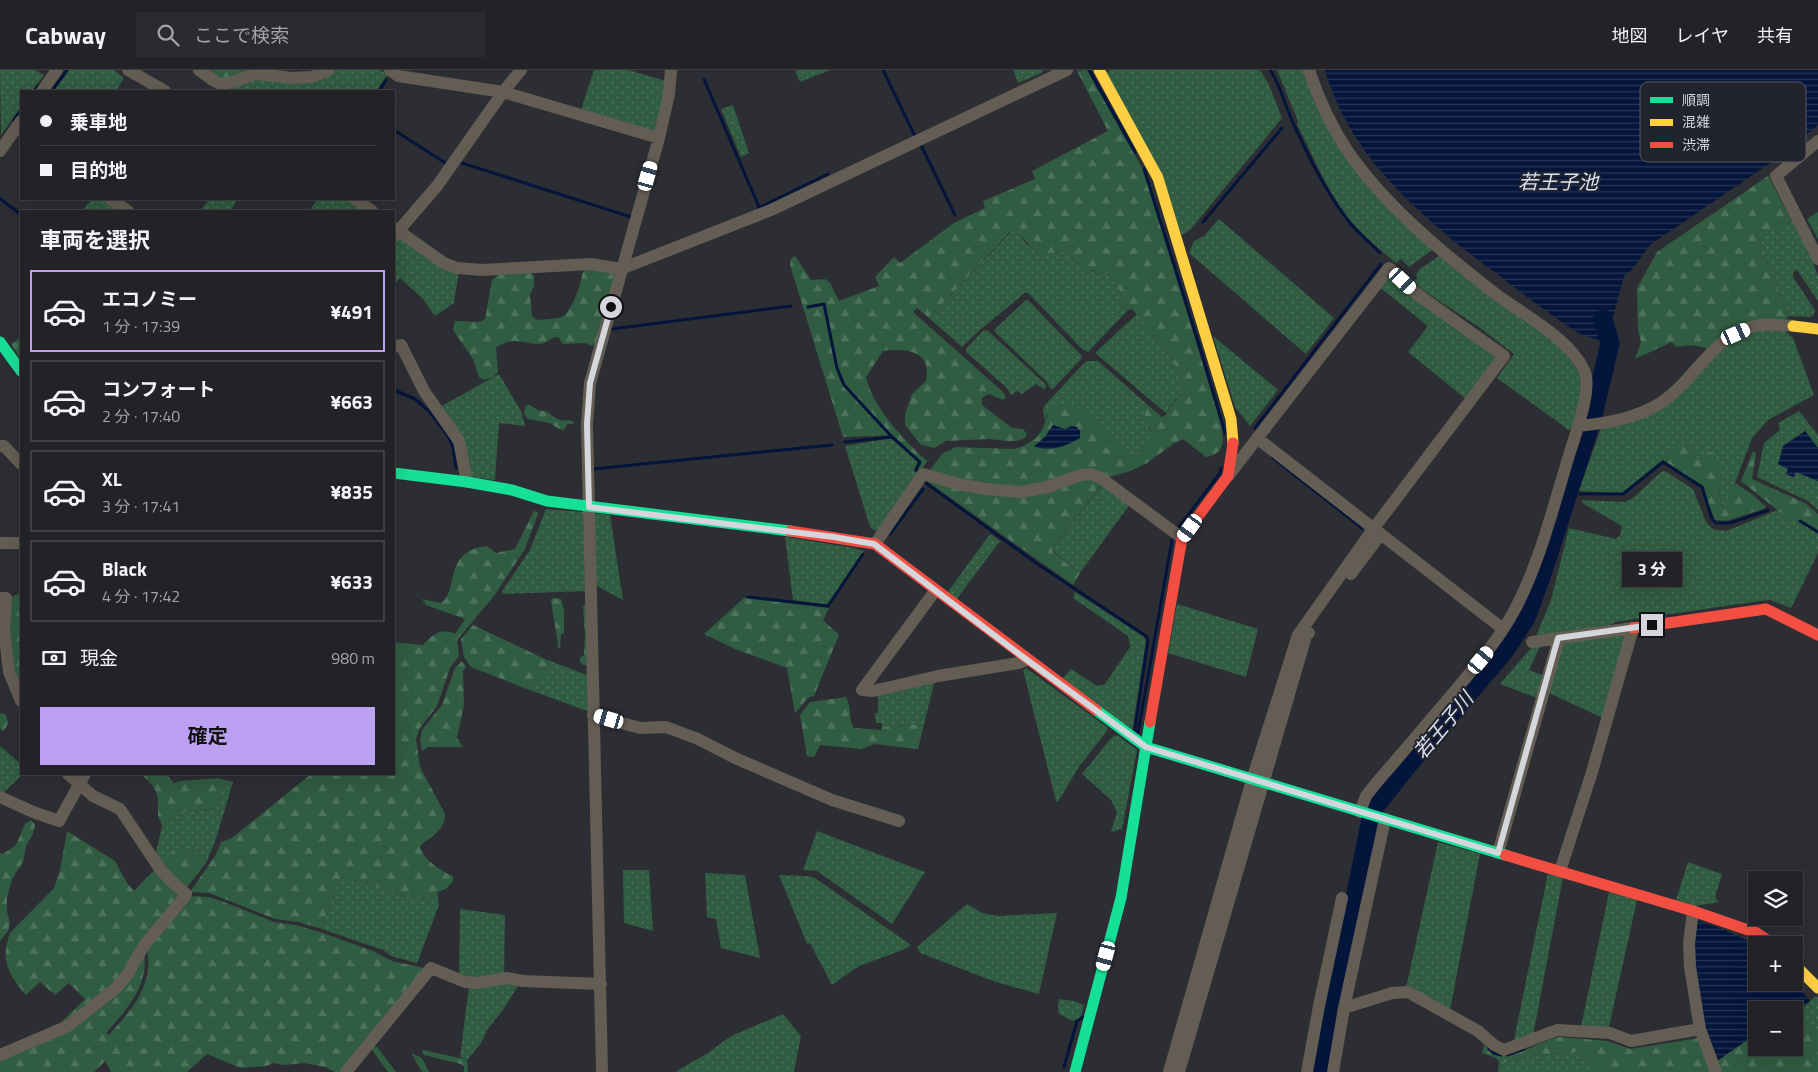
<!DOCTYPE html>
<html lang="ja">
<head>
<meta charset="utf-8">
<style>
  body { margin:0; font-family:"Titillium Web","Noto Sans JP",sans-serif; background:#2a2a2f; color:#f1f3f6; height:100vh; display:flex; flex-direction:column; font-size:19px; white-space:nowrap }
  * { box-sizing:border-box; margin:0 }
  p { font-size:16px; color:#a2a4a7 }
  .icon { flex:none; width:28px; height:28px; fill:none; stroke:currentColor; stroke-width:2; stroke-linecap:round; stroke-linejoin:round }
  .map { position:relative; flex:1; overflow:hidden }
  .side { position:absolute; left:20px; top:140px; width:375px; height:565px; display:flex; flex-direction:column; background:#222227; border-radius:0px; box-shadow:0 5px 20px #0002,0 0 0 1px #3f3f44 }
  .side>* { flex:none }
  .top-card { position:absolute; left:20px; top:20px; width:375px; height:110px; border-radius:0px; box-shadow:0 5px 20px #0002,0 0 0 1px #3f3f44; display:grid; align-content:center; height:110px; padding:0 20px; background:#222227 }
  .buttons { position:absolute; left:1748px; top:801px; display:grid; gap:10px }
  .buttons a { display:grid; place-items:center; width:55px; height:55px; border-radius:0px; background:#222227; box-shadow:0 5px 20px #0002,0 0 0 1px #3f3f44; font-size:25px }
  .end { position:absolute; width:22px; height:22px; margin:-11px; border:6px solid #d4d6dc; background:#111; box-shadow:0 0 0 2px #111 }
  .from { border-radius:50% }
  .bubble { position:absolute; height:35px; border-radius:0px; background:#222227; box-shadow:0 5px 20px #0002,0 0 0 1px #3f3f44; font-size:16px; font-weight:700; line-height:35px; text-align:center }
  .car { position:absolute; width:15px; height:30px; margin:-15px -8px; border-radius:6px; box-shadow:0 0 4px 1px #0007; background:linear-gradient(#fff 24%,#345 0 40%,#fff 0 76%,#345 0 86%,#fff 0) }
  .top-card b { display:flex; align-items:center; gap:18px; height:48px; font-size:19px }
  .top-card b+b { border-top:1px solid #3f3f44 }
  .top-card i { width:12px; height:12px; background:#f1f3f6 }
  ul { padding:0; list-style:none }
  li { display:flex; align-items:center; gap:15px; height:82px; margin:0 10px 8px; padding:0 10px; border:2px solid #3f3f44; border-radius:0px }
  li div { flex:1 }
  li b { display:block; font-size:19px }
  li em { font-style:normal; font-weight:700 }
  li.selected { border-color:#bca0f2 }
  li>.icon { width:45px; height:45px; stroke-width:1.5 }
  h2 { padding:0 20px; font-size:22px; line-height:60px }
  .pay { display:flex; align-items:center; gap:12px; height:55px; padding:0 20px; font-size:19px }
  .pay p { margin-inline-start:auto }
  .action { display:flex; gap:10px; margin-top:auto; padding:10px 20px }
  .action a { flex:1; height:58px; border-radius:0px; background:#bca0f2; color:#111; font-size:20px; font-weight:700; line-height:58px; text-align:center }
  header { display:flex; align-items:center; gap:30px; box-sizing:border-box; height:70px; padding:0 25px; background:#222227; border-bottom:1px solid #3f3f44 }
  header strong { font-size:24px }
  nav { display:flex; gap:28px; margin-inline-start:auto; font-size:18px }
  .search { width:350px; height:45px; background:#2a2a2f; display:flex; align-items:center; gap:12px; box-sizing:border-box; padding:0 18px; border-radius:0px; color:#a2a4a7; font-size:19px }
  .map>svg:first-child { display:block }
  .grass { fill:url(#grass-dots) }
  .forest { fill:url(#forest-firs) }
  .cemetery { fill:url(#cemetery-stones) }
  .water { fill:url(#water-rules) }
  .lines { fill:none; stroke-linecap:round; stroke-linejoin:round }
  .stream { stroke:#04153b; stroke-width:3 }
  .river { stroke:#04153b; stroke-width:19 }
  .street { stroke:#645d53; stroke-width:12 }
  .fast { stroke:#16e098; stroke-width:11 }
  .slow { stroke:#ffcf43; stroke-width:11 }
  .jam { stroke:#f24e42; stroke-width:11 }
  .route { stroke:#d4d6dc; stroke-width:6 }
  .labels { text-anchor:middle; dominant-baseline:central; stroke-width:4; stroke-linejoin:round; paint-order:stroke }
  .water-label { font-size:20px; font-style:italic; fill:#d8e2f1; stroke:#21232d }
  .key { fill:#21232d; stroke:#575962; stroke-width:1 }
  .key-label { font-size:14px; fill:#d4d6dc }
</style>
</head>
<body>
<header>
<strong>Cabway</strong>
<div class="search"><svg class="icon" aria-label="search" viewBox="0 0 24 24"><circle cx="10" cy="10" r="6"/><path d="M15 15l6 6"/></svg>ここで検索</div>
<nav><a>地図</a><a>レイヤ</a><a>共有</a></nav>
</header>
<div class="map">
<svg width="1818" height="1002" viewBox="0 0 1818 1002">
  <defs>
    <pattern id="grass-dots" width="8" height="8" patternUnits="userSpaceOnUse" patternTransform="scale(1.25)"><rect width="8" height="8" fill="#305c41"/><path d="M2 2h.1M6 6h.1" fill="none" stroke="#4d735c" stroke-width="1.8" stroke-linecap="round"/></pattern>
    <pattern id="forest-firs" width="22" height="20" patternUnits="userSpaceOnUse" patternTransform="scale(1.25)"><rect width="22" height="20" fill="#305c41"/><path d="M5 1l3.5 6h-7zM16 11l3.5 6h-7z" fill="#4d735c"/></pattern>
    <pattern id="cemetery-stones" width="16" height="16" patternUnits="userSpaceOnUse" patternTransform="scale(1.25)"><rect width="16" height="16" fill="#305c41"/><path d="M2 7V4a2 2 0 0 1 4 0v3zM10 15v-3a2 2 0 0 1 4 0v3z" fill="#4d735c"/></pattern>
    <pattern id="water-rules" width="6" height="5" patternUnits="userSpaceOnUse" patternTransform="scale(1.25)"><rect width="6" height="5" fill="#04153b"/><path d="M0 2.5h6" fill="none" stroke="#283657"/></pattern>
  </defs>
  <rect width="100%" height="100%" fill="#2d2e34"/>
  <path class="grass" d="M0,0h35l9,5 -12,16h-11v16l-20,28z
    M69,0h45l10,8 -8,13h-62z
    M337,0h42l9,4 -12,17h-149l20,-12 74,-2z
    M594,0h34l38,11 -9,51 -76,-22z
    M795,0h35l-30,12z
    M1013,0h29l1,2 -25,11z
    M1111,0h149l9,15 13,33 -92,112 -8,5 -77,-162z
    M1277,0h27l23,50 108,128 -26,19 -8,-8 -5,4c-17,-14 -36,-30 -50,-48 -20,-27 -34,-61 -49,-91l1,-3z
    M733,35l16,48 -8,4 -20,-48z
    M92,129h13l18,12h-41z
    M209,129h29l-8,12h-30z
    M318,129h32l18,12h-59z
    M1219,149l115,99 -28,36 -117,-101 5,-12 10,-5z
    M1792,151l16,29 10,26v25l-21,-31 -4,2v5l22,33 -1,5 -4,2 -21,-1 -23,-53 1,-5 -8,-20z
    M1014,161c8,4 9,10 15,15 11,8 25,7 37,5l5,5 3,8 25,10 8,-1 14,19 2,16 5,2 -40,42 -6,-3 -54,-56h-4c-20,19 -43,34 -62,54l-33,-29 81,-85z
    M398,168l61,33 -5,32 -19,13 -12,-17 -23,-21 -6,7v-45z
    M1442,184l117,89 25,37 -11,47 -4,3 -72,-52 17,-24 -35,-27 -58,-38 -7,-8 4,-3 -2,-3 4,-6z
    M1392,204l106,84 -32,41 -58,-47 20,-26 -50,-40z
    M1026,230h2l54,56 -1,3 -28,30h-2l-4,-7 -53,-51 3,-4z
    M1137,244c14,16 47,56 47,77l-15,16 -2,7 -72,-61z
    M1783,259l10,9 21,57 -46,25 -16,18 -17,45 -11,26 -5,-14 2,-22 -19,-14 -6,-1 -5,-12 -25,5 -3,9 -32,27 -9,6 -43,-2 22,-63 33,-8 97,-79 20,-9z
    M987,260l57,53 2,2 -1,5 -9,-6 -14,10 -5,-3 -6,4 -4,-7 -41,-36v-3l17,-18z
    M1213,266l65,54 -28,36 -15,-19z
    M1088,291h10l51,45 -4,2 4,21 8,9c-12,13 -15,17 -33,15l-77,-39 -2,8 -2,-12 2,-5 39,-42z
    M499,304l22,37 4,15 -26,-3 -4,57 -23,-3 -32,-70z
    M1799,341l19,24v13l-13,-17 -19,43 7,3 3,-5 22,9v29l-10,-9 -51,-24 7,-34 16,-13 -2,-7z
    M891,368l27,24 -4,8 4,5 -40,56 -5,-1 -3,-3 -25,-81z
    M1665,401l28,18 13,33 7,7 13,2 52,-21 18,15 3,-4 19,12v20l-27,55 -21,-8 -10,1 -145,21 -10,6 -69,8 15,-36 18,-72 47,11 4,-4 2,-9 -38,-22 -3,-4 44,2 8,-4 28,-26z
    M1097,410l33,24 -50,69 -24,-19 -4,-6 49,-61z
    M546,439l37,3 4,79 -83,3 -2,-3 28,-41z
    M596,443l14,2 13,85 -28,-15 -2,-68z
    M990,464l10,7 -44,59 -9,-7z
    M785,467l69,11 10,3 -37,54 -34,-5z
    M1075,522l69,45 2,3 -14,91 -70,-52 9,-10 26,17 8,-2 25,-37 -2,-11 -55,-38z
    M1177,534l81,25 -12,48 -78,-24z
    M1629,562l-26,86 -56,-26 14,-50z
    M1540,576l-11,24 15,6 -7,22 -37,-14 32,-37z
    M545,589l44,17 1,36 -63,-23 6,-2 16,-19z
    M1026,598l81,59v4l-29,37 -20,34 -2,-1 -33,-131z
    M935,609l-11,45 -42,3v-4h-6l-1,-10h3v-21z
    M1117,665l20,15 -15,79 -11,3 6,-20 -6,-12 -29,-26 30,-37z
    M0,676l21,18v10h2l-21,20 -2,-1z
    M222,709l11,3 -18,60 -9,21 -1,-7 -25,-9 -19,19 -6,-9 7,-31 -1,-4c9,1 14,-2 19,-10l37,-4 8,-26z
    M817,761l108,41 -33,52 -75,-53 -14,-1z
    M1438,772l42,12 -30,156 -44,-22z
    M1688,792l34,12 -7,23 4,5 -24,4 -19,-6z
    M623,800h26l4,61 -29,-8z
    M705,803l40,2 15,83 -39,-10 -5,-29 -9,-2z
    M1548,803l15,4 -30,159 -20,9z
    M779,805l27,1 9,2 96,67 -6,4 -46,17 -27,19 -22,-42 -3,1z
    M344,807l61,19 19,3 13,-7 2,13 -22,58 -26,-7 -8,-6 -61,-21 17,-50z
    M1609,822l28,8 -28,127h-28z
    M967,834l15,9 17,3 58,-3 -18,81 -43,-12 -76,-29 -3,-6z
    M460,839l45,6 -1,60 -31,5 -14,-3z
    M496,911l23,3 -16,26 -16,20 -6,13 -14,17 -7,-3 9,-70z
    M1816,926l2,2v34l-7,-1 -17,-14v-2z
    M1059,929l14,2 11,4 -3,12 -8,4 -14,-7 -1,-9z
    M783,944l18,22 -7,36h-119l33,-19 23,-17z
    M1581,982l8,7 8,13h-99l1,-10h11l25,-7z"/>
  <path class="forest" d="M205,0h51l-37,11z
    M1087,0l54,96 7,15 21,73 50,163c4,16 10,37 -13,40l-23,-18 -10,5 -26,19 -16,8 -22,6 -87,11 -45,-4 -47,-14 12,-16 14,-7 57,2 11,-3 12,-8 6,-8 9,-23c8,-3 16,-5 24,-1 13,6 38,36 49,47 18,2 21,-2 32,-15 -7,-9 -12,-18 -11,-30l4,-2 13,11 5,-3 2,-6 15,-17c0,-23 -37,-65 -52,-82l-4,1 -5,-2 -2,-16 -14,-19 -8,1 -8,-4 -6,1 -11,-7 -3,-8 -5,-5c-14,2 -27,5 -37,-6 -5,-6 -8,-10 -15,-14l-5,2 -80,85 -12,-10 -4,4 90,80 3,6 -3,2 -14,-6 -7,4v7l30,23 11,1 4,5 -2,4 -8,3h-8l-21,-2 -42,2 -12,7 -13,-3 -16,-20v-11l7,-20 14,-13c0,-4 1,-9 1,-12 -3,-21 -29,-20 -44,-18l-17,26c7,31 38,63 61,84l-8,12 -2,-3 4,-8 -28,-27 -50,2 -53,-172 1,-6 4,-3 16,24 14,-1 5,4 9,18 40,-15 -4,-9 19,-20 6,6 54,-40 31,-15 -2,-7 52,-22 -3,-8 76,-40 -31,-60z
    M1768,106l24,45 -33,18 8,19 -1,5 23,53 -3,3 -6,1 -70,30c-12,-6 -22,-5 -34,-3l-4,-5 -37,17 6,-17 -3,-12 -1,-42 20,-36z
    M1818,142v27l-11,-20z
    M586,199l28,3 3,3 -20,67 -5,4 -7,-3 -22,1 -5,-7c-7,0 -8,3 -14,6 -9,3 -20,-2 -29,-2 -7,0 -12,3 -19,6l2,25 -5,5 -9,3 -5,-3 -6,-18 -20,-29 2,-9 25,1 5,-3 7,-39 6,-5 32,-3 4,4v10l-4,9 2,21 5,4c8,-1 18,-1 25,-3 9,-4 20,-34 20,-43z
    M527,335h3l9,6c11,-2 12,7 22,9 4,1 7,0 12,1l1,3h-7l-3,6 -5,-1 -9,-6 -22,-4 -4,-5 1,-6z
    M1683,374l8,2 5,12 6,1 5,-8 7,2 7,20 -2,22 4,13 12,-25 17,11 14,13 -2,2 -38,12 -11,-1 -9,-21 -2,-12 -41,-27 3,-9z
    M1753,381l3,2 -4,26 53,24 13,11v17l-18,-11 -4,5 -55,-44z
    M1081,408l16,2 4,6 -49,62 2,5 26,20 -7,12 -145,-103 2,-2 65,13z
    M534,441l4,1v2l-13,35 -31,47 -37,44 2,16 -9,12 -13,38 -17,22 -4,11 4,28 25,47c1,15 -13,22 -24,31l-1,3c6,13 20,23 33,28v5l-6,7 -23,11 -19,-3 -62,-19 -4,2 -17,50 -24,-7 -23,-3 -66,-26 -19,-1 25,-36 6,-14 11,-4 79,-64h83v-132l29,3c9,-10 19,-18 32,-11l10,-15 -39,-14 -4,-6 19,4c19,-13 1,-52 46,-57l9,7 19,-4z
    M21,523v100l-9,-21 -4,-41 3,-34z
    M552,528l9,1 3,11v23l-3,1 -1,15 -2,-1c-1,-16 -5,-31 -7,-48z
    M744,528l85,10 -6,12 16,15 -25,61 -5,1 -14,16 -8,-45 -52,-19 -31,-15z
    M584,535h3v61l-7,-3v-5l4,-3 1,-19 -2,-29z
    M473,555l72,34 4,9c-4,12 -10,17 -22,21l-56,-22 -7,-10 -3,-18z
    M462,591l4,6 -3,4 1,34 -7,33 6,9h-35l-6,4 -2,-11 2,-10 20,-25 13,-37z
    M846,627c6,10 2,22 8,31l27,2 1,-3 42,-3 -6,25 -44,-5 -12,5 -42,-4 -6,12 -7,-1 -7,-41 10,-13z
    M0,643l5,1c4,8 4,11 -2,17l-3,-2z
    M141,704h25l8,9 7,-2 36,-3 5,1 3,3 -8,26 -37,4c-5,8 -9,11 -19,10 -4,-5 -3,-10 -3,-16 1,-15 -6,-22 -17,-32z
    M31,750l4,5 -2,9 -7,12 -3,16 -11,17 -5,18v15l3,11 -2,8 -8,10v-88l3,1 13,-9 9,-21z
    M67,761l48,30 12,22 7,8 22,-23 25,25 -65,91 -65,48 34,-33 -16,-16 -14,12 -15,-13 -14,13c-18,-21 -26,-35 -16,-62l44,-45 6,-18z
    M180,777l25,9 1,7 -19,24 -26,-21 8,-12z
    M189,826l20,1 15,5 50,20 22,3 27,8 50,18 19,10 32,7 -81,104h-8l-10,-5 -21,-4 -20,2 -10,-2 -8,3 -26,2 -33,-14 -20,18h-76l-6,-11 -11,11h-94v-14l68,-29 76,-77c5,34 -17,57 -38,81l3,2c22,-25 45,-49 38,-85z
    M1794,947l17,14 7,1v40h-99l-2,-11 37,-27h2v14h38z
    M1560,967l48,4 22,8 69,-11 14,34h-138h21l-7,-13 -8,-7 -46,3 -26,7h-10l-3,-4 -14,-5 2,-8c6,5 12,11 20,11 17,0 38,-17 56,-19z
    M373,977h4l19,25h-8l-16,-22z
    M424,980l43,10 1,12h-4v-6l-3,-2 -37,-9 -2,-3z
    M411,983l11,5 7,14h-7z"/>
  <path class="cemetery" d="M21,267v23l-10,-16z"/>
  <path class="water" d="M1325,0h493v55l-42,34 -126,86 -19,26 -7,5 -12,45 -2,22c-10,-3 -23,-6 -32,-10 -7,-4 -13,-9 -19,-13 -20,-14 -39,-28 -58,-43 -73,-54 -150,-116 -176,-207z
    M1053,355l12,4 7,-3 5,1 3,4v7c-12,8 -33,15 -46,8l11,-9z
    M1805,361l13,17v33l-22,-9 -2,5 -8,-3 2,-5 -10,-5 5,-18z
    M1695,849l30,11 31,15v37h38v-1l16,20 -16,14v-5h-38v24l-39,27 -11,-23 -12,-88z"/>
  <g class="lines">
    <path class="stream" d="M883,0l32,66
      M1089,0l46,82
      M1270,0c9,11 16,38 23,53 16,34 33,70 57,100 9,11 21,20 30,30
      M704,9l55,128
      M34,21l5,-6
      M52,21l15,-21
      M379,21l7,-11
      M14,50l7,-10
      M394,60l53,34
      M921,75l34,70
      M462,93l169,54
      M1144,99l57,182 24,82
      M0,129l21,15
      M758,138l70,-34
      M1203,152l79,-94
      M808,237l16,-3 13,64 7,17 48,52 28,25 -4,8
      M612,259l179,-23
      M394,320l21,9 15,13 18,24 5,11 3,21
      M1255,358l126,-164
      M845,372l47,-5
      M1273,388l89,70
      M593,399l239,-24
      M926,413l110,80 110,73 2,4 -13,89 1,2
      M1580,424h43l40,-32 39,25 10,32 4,4h14l38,-13
      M1800,451l18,11
      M1179,457l41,-54 1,-5
      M890,464l33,-45
      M748,527l80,9 35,-52
      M1138,663l34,-193
      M1332,938h5
      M1489,979l5,4 7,2
      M1507,985l16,-6
      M1064,997l13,-46 6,-4"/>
    <path class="river" d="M1320,1002l53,-263 55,-69 75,-87 23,-35 16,-44 51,-158 17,-73 -7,-24"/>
    <path class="street" d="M128,0l37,21
      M199,0l12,9 11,6 35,-11 35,4 20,-1 17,-7
      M390,0l8,6 105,16 156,46
      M1309,0c9,27 22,56 38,80 38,56 97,104 150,145 27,20 73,44 87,75 9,17 -8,63 -14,82 -16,52 -30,111 -56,159 -15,28 -35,51 -55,75 -27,32 -54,64 -81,95l-12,15 -6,16
      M42,21l15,-21
      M1818,71l-42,35 42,83
      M0,81l21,-30
      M110,129l18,12
      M355,129l17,12
      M394,158l50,35 13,5 25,2 109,-6 30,5 150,-59 296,-140
      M394,166l43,-50 66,-94 18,-22
      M394,277l7,-2 23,46 35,50 8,41
      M1578,356c28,-3 56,-7 81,-22 34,-21 51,-65 92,-77 13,-4 28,-2 42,-1
      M1257,368l246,191
      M0,376h4l17,18
      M0,473h21
      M875,474l48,-70 35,10 28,5 35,3 26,-5 34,-12 10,-1 10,4 81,60
      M1351,504l30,-40
      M0,528h6l-2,31 5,43 12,29
      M1532,572l101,-14 -41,144 -32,99
      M862,620l11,1 65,-15 81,-13 8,-3
      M862,620l73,-99
      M593,645l47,13 26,-1 32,12 37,19 97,42 67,21
      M0,727l33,15 26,9 26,-47
      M1498,783l61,-215
      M1693,841l-4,32 1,24 10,62 16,43
      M1344,938l48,-15 16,-1 70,39 16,14 10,5 53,-20 53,3 21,8 69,-12
      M0,985l68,-29 48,-38 11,-13 18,-31 38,-45 3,-5 -16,-14 -10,-11 -40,-60 -27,-13 -25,-22
      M346,1002l85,-104 34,14 12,1 30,-5 16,3 78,3
      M602,1002l-15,-648 3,-41 69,-245 10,-44 2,-24
      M1169,1002l83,-292 46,-145 76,-107 130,-172 -87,-62 -28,-26 -161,208
      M1179,1002l127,-436 3,-3
      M1307,1002l12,-66 23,-108
      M1333,1002l11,-64 41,-189"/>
    <path class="fast" d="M0,272l21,29
      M394,403l73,9 45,8 35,11 243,30
      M1096,640l50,37 359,108
      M1075,1002l46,-174 29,-176"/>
    <path class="slow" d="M1099,0l59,108 73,241 2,24
      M1793,256l25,3
      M1794,894l24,24"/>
    <path class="jam" d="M790,461l85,13 221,166
      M1633,558l133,-19 52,26
      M1150,652l32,-184 46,-62 5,-33
      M1505,785l188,56 64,22 18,12"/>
  </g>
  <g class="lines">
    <path class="route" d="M611,237l-21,76 -3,41 2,83 245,30 40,7 153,116 119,87 352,106 60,-215 94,-13"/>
  </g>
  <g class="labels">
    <g class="water-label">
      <text x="1558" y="111">若王子池</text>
      <text transform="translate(1443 655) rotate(-50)">若王子川</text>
    </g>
  </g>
  <rect x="1640" y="12" width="166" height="80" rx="8" class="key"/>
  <rect x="1650" y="27" width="23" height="6" fill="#16e098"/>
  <rect x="1650" y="49" width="23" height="7" fill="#ffcf43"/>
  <rect x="1650" y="72" width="23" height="6" fill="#f24e42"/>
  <g class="key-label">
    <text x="1682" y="35">順調</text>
    <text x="1682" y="57">混雑</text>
    <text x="1682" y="80">渋滞</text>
  </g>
</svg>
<div class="buttons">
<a><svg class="icon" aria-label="layers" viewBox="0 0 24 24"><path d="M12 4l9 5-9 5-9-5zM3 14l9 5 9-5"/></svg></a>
<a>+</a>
<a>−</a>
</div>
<i class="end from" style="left:611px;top:237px"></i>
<i class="end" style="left:1652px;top:555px"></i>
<div class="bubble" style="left:1622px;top:482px;width:60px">3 分</div>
<i class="car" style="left:648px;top:106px;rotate:16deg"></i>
<i class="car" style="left:1403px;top:211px;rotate:133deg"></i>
<i class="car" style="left:1736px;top:264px;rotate:66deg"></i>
<i class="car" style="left:1190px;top:458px;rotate:216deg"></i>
<i class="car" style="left:1481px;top:590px;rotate:40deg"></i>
<i class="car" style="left:609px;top:649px;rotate:286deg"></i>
<i class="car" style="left:1106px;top:886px;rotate:195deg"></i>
<div class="top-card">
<b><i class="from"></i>乗車地</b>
<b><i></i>目的地</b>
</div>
<section class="side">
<h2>車両を選択</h2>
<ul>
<li class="selected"><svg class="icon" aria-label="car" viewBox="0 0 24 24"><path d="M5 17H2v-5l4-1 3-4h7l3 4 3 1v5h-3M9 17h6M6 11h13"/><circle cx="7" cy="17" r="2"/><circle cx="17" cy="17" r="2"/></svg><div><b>エコノミー</b><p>1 分 · 17:39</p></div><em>¥491</em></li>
<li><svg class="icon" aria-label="car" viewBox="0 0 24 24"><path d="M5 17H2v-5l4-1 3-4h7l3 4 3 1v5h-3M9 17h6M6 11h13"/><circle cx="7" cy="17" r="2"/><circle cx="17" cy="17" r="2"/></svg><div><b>コンフォート</b><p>2 分 · 17:40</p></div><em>¥663</em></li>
<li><svg class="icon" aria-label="car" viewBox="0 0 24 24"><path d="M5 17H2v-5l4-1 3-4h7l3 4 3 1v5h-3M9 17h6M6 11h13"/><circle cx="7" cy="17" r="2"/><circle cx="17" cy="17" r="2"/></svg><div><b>XL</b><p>3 分 · 17:41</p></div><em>¥835</em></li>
<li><svg class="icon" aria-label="car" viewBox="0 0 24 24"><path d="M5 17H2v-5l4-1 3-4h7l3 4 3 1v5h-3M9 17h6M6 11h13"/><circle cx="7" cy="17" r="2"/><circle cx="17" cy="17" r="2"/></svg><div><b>Black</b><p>4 分 · 17:42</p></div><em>¥633</em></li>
</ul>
<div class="pay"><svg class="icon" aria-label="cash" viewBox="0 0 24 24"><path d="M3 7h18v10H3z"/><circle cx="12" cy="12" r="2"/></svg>現金<p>980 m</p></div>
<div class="action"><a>確定</a></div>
</section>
</div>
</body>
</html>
